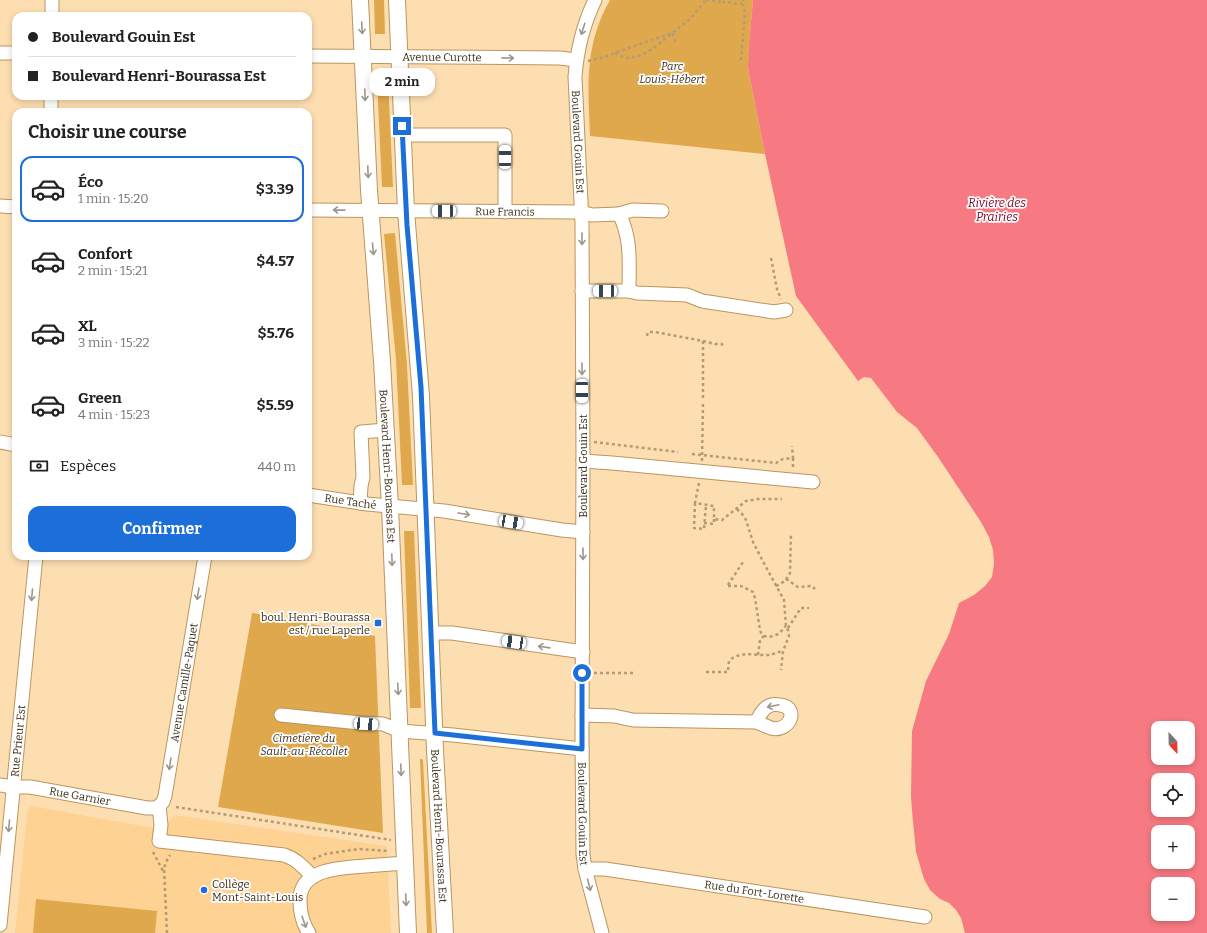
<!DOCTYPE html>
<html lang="fr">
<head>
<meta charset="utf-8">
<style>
  body { margin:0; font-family:Bitter,serif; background:#f2f2f2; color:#222; height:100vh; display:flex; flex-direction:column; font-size:15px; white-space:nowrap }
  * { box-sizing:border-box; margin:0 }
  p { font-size:13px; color:#767676 }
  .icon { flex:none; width:22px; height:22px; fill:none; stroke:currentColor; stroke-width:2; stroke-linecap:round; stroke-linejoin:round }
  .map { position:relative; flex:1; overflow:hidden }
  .panel { position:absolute; left:12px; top:108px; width:300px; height:452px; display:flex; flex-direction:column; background:#fff; border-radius:12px; box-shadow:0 2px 6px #0003 }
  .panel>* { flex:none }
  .banner { position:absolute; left:12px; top:12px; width:300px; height:88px; border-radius:12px; box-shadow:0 2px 6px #0003; display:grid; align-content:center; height:88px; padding:0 16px; background:#fff }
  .needle { width:26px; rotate:158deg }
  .controls { position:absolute; left:1151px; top:721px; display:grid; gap:8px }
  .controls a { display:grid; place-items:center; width:44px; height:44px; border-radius:8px; background:#fff; box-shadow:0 2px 6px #0003; font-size:20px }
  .end { position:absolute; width:18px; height:18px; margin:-9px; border:5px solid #1c6fd9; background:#fff; box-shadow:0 0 0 2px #fff }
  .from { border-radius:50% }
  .bubble { position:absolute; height:28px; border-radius:12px; background:#fff; box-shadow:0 2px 6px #0003; font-size:13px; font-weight:700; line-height:28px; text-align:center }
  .car { position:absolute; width:12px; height:24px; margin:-12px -6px; border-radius:5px; box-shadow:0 0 3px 1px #0007; background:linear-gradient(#fff 24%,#345 0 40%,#fff 0 76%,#345 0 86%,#fff 0) }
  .banner b { display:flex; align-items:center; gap:14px; height:38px; font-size:15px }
  .banner b+b { border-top:1px solid #e0e0e0 }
  .banner i { width:10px; height:10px; background:#222 }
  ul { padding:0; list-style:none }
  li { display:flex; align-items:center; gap:12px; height:66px; margin:0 8px 6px; padding:0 8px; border:2px solid transparent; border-radius:12px }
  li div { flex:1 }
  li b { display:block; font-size:15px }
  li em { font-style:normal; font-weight:700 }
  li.on { border-color:#1c6fd9 }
  li>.icon { width:36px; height:36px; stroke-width:1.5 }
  h2 { padding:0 16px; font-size:18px; line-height:48px }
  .pay { display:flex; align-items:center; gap:10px; height:44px; padding:0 16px; font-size:15px }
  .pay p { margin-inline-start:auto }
  .button { display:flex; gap:8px; margin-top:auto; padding:8px 16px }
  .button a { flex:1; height:46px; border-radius:12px; background:#1c6fd9; color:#fff; font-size:16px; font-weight:700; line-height:46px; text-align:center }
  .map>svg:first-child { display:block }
  .built { fill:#fed292 }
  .green { fill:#e0a84c }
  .water { fill:#f77982; fill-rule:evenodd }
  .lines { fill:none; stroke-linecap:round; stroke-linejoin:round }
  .minor-casing { stroke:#ba965e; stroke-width:15 }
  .major-casing { stroke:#ba965e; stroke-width:18 }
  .path { stroke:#b49b76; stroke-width:2.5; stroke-dasharray:3 3; stroke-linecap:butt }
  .minor { stroke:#fff; stroke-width:13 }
  .major { stroke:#fff; stroke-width:16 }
  .oneway { stroke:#9e968a }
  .route { stroke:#1c6fd9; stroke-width:5 }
  .poi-dot { fill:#1c6fd9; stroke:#fff; stroke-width:1.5 }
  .labels { text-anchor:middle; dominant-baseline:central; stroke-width:3.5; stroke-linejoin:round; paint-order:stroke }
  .street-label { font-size:11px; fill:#3c2d16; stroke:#fff }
  .park-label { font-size:11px; font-style:italic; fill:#3c2f1c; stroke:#fff }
  .poi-label { font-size:11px; fill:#3c2d16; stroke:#fff; text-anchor:end }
  .water-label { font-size:12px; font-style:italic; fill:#7d0423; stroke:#fff }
</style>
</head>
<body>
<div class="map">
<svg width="1207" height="933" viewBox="0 0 1207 933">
  <rect width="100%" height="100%" fill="#fddeb1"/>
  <path class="built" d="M32,806l121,22 10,-3 9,-6 2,-4 213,31 4,87h-376l12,-120 3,-6z"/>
  <path class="green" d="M374,0h10l1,34h-10z
    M610,0h143l-5,55 1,1v7h-2l18,91 -175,-18c-2,-50 -6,-90 20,-136z
    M388,79l5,108h-11l-5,-107z
    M395,233l12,132 6,120h-11l-6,-125 -12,-126z
    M404,531h10l7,177h-11z
    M252,613l123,23 8,197 -165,-26z
    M420,759h2l1,2 9,172h-5z
    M36,899l121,12 -2,22h-122z"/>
  <path class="water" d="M753,0h454v933h-242l-4,-15 -5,-8 -7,-7 -9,-4 -10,-9 -6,-11 -8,-27 -4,-41 -1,-15 1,-65 14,-50 23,-47 10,-31 15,-8 11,-9 7,-9 2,-13 -1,-14 -4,-13 -8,-15 -43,-65 -21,-29 -20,-16 -26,-34 -7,-1 -6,4 -62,-85 -31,-142 -18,-91h2v-7l-1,-1zM1158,728h30v30h-30zM1158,780h30v30h-30zM1158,832h30v30h-30zM1158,884h30v30h-30z"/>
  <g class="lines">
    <g class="minor-casing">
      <g id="minor">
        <path id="s1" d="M595,0c-12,25 -18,49 -20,77l7,146 1,238 -1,277 1,116 2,15 17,64"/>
        <path d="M52,16v-16"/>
        <path d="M0,53h16"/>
        <path id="s2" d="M308,56l252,2 16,2"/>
        <path d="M51,112v-16"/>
        <path d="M403,135h102v77"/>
        <path d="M0,206l16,1"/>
        <path id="s3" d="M308,210l273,2 11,3 27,-1c13,24 10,51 10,77h-47"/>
        <path d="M619,214l14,-4 29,1"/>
        <path d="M629,291l8,2 50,2 15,6 72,11 12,-2"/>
        <path d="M0,442l16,3"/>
        <path d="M583,461l29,2 201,19"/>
        <path id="s4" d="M308,495l59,9 77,7 118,19 21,2"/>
        <path d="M360,503l1,-17 2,-9 -2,-45 25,-2"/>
        <path d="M431,633h21l131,19"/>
        <path d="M281,715l79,8 23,1 17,7 53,4 129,14"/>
        <path d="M582,715l32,1 19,4 123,2c5,2 10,4 15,6 19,5 29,-21 9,-23 -5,-1 -9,-1 -13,2 -5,3 -8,10 -11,15"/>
        <path id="s5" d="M0,785l13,2h17l117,21h8l4,-2"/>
        <path id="s6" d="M159,806l4,-4 2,-6 40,-240"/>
        <path d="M159,806l2,19 -2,16 125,14c13,4 20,13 29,22"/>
        <path id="s7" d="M585,869h20l320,48"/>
        <path id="s8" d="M0,925l36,-369"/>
        <path d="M309,933c-6,-9 -9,-21 -9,-32 -1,-33 42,-33 65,-35 13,-1 26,-2 40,-3"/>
      </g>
    </g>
    <g class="major-casing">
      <g id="major">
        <path id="s9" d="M360,0l9,190 13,171 8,146 18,426"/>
        <path id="s10" d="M397,0l9,211 15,185 14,354 10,183"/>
      </g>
    </g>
    <path class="path" d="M706,0l16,2v-2
      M722,2l21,2v-4
      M615,53c21,14 41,-7 57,-20l3,5v5
      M741,60l4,-46 -2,-10
      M588,61l17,-4 15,-6 52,-18 18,-14 16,-19
      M771,258l6,31 4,10
      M647,336l1,-4h7l48,9v58
      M703,341l12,3h7v3
      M594,442l84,10
      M692,454l84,9 7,-4 10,-1 -1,-12
      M793,458v11
      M702,461l1,-57
      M699,483l-4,20 19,3v13l8,1 24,-19 12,-2h24
      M695,503l-1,25 10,1 2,-24
      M737,509l5,5 4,6 7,22 14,27 17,31 2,26 2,4 1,6 -6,15 -2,19
      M704,523l10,1v-5
      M786,579l12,8 14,-1 3,3
      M728,585l15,-23
      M728,586h13l12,6 2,6 5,32c2,9 13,8 19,3 3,-2 5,-5 7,-7
      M776,586l9,-5 5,-8 1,-40
      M788,628l13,-20h8
      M758,655l2,-15 4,-4
      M706,672h22l1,-11c11,-11 27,-5 41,-6 4,-1 8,-3 13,-4
      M594,673h39
      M176,807l215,33
      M153,852l11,21
      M313,859l12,-5 33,-5 31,2
      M167,933l-3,-65 3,-8 3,-5"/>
    <use href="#minor" class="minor"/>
    <use href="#major" class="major"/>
  </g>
  <defs><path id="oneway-shaft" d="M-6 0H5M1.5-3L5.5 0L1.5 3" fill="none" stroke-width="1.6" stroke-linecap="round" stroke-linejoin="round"/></defs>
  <g class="oneway">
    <use href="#oneway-shaft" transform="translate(362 28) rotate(87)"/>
    <use href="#oneway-shaft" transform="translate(583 29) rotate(108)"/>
    <use href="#oneway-shaft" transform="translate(508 58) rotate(1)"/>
    <use href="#oneway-shaft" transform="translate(365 95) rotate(88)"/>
    <use href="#oneway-shaft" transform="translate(368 172) rotate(88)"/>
    <use href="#oneway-shaft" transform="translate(339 210) rotate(-179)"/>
    <use href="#oneway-shaft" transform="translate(582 239) rotate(90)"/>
    <use href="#oneway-shaft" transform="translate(373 249) rotate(85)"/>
    <use href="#oneway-shaft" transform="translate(582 369) rotate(90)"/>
    <use href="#oneway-shaft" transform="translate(464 514) rotate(9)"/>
    <use href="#oneway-shaft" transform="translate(583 554) rotate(90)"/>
    <use href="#oneway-shaft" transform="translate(392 560) rotate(88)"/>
    <use href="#oneway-shaft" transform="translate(198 594) rotate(99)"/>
    <use href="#oneway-shaft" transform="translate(32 595) rotate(95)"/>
    <use href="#oneway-shaft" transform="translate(544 647) rotate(-172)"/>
    <use href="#oneway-shaft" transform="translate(398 689) rotate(87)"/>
    <use href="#oneway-shaft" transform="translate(773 706) rotate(168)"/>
    <use href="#oneway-shaft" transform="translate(170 764) rotate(99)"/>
    <use href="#oneway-shaft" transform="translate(401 770) rotate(88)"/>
    <use href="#oneway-shaft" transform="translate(9 826) rotate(95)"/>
    <use href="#oneway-shaft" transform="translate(589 885) rotate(76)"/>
    <use href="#oneway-shaft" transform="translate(406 900) rotate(88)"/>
    <use href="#oneway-shaft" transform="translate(304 922) rotate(71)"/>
  </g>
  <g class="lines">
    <path class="route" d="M402,126l5,99 14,162 14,346 147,16v-76"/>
  </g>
  <g class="poi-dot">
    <rect x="374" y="619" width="8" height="8" rx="2"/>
    <circle cx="204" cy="890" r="4"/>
  </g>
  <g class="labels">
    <g class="street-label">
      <text stroke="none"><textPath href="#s2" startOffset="134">Avenue Curotte</textPath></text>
      <text stroke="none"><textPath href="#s1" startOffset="145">Boulevard Gouin Est</textPath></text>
      <text stroke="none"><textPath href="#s3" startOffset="197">Rue Francis</textPath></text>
      <text stroke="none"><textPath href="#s9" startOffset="467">Boulevard Henri-Bourassa Est</textPath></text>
      <text transform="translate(583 466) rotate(-90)">Boulevard Gouin Est</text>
      <text stroke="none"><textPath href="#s4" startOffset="43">Rue Taché</textPath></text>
      <text stroke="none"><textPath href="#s6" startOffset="127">Avenue Camille-Paquet</textPath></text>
      <text stroke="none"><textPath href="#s8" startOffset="185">Rue Prieur Est</textPath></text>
      <text stroke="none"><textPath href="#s5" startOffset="81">Rue Garnier</textPath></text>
      <text stroke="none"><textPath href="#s1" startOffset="817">Boulevard Gouin Est</textPath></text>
      <text stroke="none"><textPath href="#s10" startOffset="827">Boulevard Henri-Bourassa Est</textPath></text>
      <text stroke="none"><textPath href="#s7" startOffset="171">Rue du Fort-Lorette</textPath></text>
    </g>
    <g class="park-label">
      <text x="672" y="66">Parc<tspan x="672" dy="13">Louis-Hébert</tspan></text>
      <text x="304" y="738">Cimetière du<tspan x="304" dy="13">Sault-au-Récollet</tspan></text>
    </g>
    <g class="poi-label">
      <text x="370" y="617">boul. Henri-Bourassa<tspan x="370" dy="13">est / rue Laperle</tspan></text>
      <text x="212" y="884" text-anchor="start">Collège<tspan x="212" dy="13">Mont-Saint-Louis</tspan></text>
    </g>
    <g class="water-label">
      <text x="997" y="203">Rivière des<tspan x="997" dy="14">Prairies</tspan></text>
    </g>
  </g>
</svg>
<div class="controls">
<a><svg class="needle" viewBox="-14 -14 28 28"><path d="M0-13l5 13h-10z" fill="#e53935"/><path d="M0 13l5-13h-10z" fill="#767676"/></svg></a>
<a><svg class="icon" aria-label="locate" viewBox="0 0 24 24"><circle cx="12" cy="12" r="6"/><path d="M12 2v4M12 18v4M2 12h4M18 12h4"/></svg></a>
<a>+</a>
<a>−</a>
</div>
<i class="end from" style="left:582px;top:673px"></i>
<i class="end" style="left:402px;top:126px"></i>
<div class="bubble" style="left:369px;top:68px;width:66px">2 min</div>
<i class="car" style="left:505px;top:157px;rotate:0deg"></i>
<i class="car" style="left:444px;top:211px;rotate:270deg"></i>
<i class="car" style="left:605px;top:291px;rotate:270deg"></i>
<i class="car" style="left:582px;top:391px;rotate:180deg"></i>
<i class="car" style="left:511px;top:522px;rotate:99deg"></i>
<i class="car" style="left:514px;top:642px;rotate:278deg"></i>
<i class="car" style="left:366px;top:724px;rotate:94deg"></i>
<div class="banner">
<b><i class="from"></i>Boulevard Gouin Est</b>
<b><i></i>Boulevard Henri-Bourassa Est</b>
</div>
<section class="panel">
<h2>Choisir une course</h2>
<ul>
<li class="on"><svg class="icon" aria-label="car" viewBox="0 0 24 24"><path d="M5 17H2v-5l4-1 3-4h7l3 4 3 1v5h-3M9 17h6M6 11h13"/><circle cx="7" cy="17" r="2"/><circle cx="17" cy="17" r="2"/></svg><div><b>Éco</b><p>1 min · 15:20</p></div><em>$3.39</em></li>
<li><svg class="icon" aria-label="car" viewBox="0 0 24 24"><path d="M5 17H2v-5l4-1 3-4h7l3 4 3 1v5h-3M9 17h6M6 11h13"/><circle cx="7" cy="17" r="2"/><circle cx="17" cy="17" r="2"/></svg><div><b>Confort</b><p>2 min · 15:21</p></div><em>$4.57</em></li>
<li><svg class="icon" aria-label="car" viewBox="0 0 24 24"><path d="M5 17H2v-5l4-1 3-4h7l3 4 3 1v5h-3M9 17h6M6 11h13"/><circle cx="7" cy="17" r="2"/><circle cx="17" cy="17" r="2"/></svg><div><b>XL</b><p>3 min · 15:22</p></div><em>$5.76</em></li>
<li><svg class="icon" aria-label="car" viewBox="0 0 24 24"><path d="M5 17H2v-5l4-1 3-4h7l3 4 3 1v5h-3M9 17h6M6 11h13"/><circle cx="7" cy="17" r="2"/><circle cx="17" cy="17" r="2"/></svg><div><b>Green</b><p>4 min · 15:23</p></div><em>$5.59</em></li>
</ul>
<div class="pay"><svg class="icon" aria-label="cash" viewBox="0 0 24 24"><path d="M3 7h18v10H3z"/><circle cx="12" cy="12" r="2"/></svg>Espèces<p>440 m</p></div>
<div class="button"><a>Confirmer</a></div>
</section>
</div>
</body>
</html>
